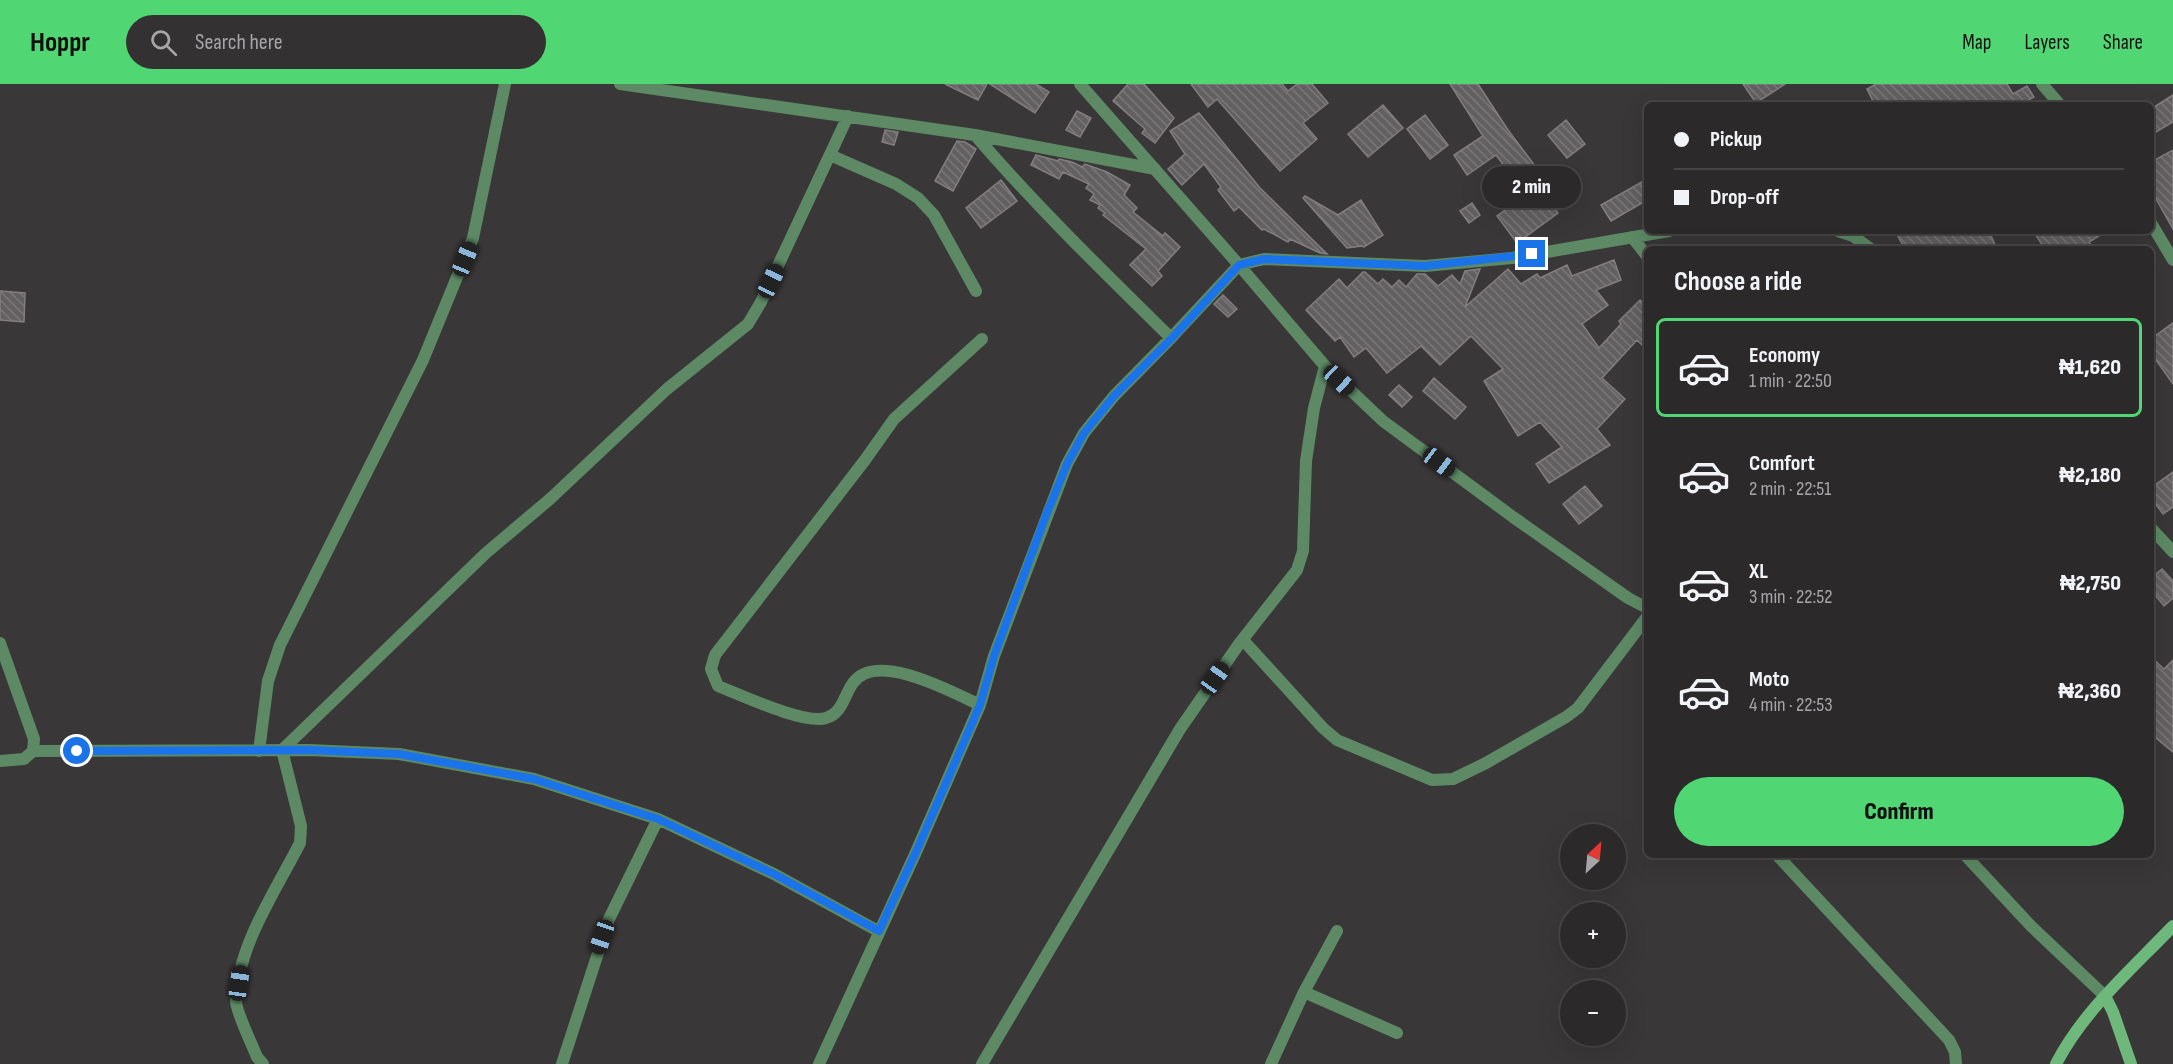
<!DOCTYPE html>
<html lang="en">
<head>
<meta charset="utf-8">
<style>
  body { margin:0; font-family:"Sofia Sans Condensed",sans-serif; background:#343133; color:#f1f3f6; height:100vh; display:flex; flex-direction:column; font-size:22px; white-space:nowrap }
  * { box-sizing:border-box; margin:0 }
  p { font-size:20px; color:#a6a6a9 }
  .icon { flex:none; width:33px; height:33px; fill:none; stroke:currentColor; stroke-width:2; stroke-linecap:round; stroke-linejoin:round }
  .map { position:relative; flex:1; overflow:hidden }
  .drawer { position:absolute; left:1644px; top:162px; width:510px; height:612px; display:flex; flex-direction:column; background:#2c292b; border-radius:9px; box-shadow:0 6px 24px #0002,0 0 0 2px #484547 }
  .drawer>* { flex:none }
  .hud { position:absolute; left:1644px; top:18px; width:510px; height:132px; border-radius:9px; box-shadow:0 6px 24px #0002,0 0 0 2px #484547; display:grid; align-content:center; height:132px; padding:0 30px; background:#2c292b }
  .needle { width:39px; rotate:26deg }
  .fabs { position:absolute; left:1560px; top:740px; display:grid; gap:12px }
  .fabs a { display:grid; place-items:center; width:66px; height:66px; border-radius:50%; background:#2c292b; box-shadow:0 6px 24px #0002,0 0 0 2px #484547; font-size:30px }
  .end { position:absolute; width:27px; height:27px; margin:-14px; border:8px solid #1a73e8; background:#fff; box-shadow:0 0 0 3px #fff }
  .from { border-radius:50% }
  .bubble { position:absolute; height:42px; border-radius:21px; background:#2c292b; box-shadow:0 6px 24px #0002,0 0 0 2px #484547; font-size:20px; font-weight:800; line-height:42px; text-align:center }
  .car { position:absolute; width:18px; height:36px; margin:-18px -9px; border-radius:8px; box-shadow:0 0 4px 2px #0007; background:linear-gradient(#222 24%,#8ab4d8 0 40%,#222 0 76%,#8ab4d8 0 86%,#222 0) }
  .hud b { display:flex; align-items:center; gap:21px; height:57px; font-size:22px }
  .hud b+b { border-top:2px solid #484547 }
  .hud i { width:15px; height:15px; background:#f1f3f6 }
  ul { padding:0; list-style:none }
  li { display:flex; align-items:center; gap:18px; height:99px; margin:0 12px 9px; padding:0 18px; border:3px solid transparent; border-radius:9px }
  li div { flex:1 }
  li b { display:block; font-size:22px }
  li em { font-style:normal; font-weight:800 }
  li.active { border-color:#51d674 }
  li>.icon { width:54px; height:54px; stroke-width:1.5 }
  h2 { padding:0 30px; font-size:27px; line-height:72px }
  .cta { display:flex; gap:12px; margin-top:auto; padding:12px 30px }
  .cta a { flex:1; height:69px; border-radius:36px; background:#51d674; color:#111; font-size:24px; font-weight:800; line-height:69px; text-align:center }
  header { display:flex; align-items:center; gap:36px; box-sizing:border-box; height:84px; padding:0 30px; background:#51d674; color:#111 }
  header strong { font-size:28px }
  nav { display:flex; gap:33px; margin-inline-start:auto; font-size:21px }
  .search { width:420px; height:54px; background:#343133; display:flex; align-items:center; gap:15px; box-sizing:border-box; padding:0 21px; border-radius:33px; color:#a6a6a9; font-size:22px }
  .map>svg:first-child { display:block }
  .building { fill:url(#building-back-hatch); stroke:#827e80; stroke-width:1.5 }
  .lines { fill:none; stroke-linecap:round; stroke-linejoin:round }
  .street { stroke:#5d8a64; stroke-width:12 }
  .secondary { stroke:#6eb87c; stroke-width:12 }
  .route { stroke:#1a73e8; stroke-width:8 }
</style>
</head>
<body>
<header>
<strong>Hoppr</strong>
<div class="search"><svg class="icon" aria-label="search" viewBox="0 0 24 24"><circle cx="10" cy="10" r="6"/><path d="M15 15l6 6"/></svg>Search here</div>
<nav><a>Map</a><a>Layers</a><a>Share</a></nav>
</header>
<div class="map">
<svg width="2173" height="980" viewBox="0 0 2173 980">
  <defs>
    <pattern id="building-back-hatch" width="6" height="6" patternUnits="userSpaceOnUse" patternTransform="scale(1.5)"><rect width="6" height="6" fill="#636062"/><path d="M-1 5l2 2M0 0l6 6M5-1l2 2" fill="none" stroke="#7a7779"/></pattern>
  </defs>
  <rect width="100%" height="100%" fill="#3a3739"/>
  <path class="building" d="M945,0h42l-9,16z
    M990,0h46l13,8 -14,21z
    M1128,0h16l30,34 -19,25 -13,-10 3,-4 -32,-28z
    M1191,0h91l6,7 9,-7h15l16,19 -25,20 14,16 -37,32 -63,-72 -9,8z
    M1450,0h28l30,46 30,40 -7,6 27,37 -41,30 -20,-27 29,-21 -30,-40 -29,20 -13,-20 29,-19z
    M1743,0h42l-29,19z
    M1876,0h131l6,10 14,-8 7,11 -14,8h-145l-8,-16z
    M2173,11v27l-22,13v-26z
    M1383,21l20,23 -35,29 -20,-23z
    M1077,27l14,7 -11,19 -14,-7z
    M1199,29l61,75 67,66 -7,-1 -30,-14 -2,3 -24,-13 -2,1 -23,-23 -5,4 -16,-21 3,-3 -17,-23 -22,21 -14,-16 17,-15 -15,-23z
    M1425,31l23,30 -18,14 -23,-30z
    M1566,36l19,24 -18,14 -19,-23z
    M885,46l13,2 -4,13 -12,-3z
    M957,57l8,1 11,7 -23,42 -18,-10z
    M2173,66v79l-22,-39v-28z
    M1036,71l22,6 1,-2 13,3 10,5 3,-3 22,8 23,13 -6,10 13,13 -4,4 30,24 2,-3 15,14 -22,24 4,5 -10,10 -22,-21 16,-16 -43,-34 2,-2 -7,-5 2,-3 -10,-5 4,-6 -8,-6 3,-4 -26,-12 -4,7 -28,-14z
    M1647,95v21l-36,21 -10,-16z
    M1001,96l16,21 -36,27 -15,-20z
    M1305,112l33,19 23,-15 22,35 -19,12 -2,-1 -15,2 -44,-50z
    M1472,119l8,12 -11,8 -9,-12z
    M1895,147h94l8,18h-92z
    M2033,147h74l-18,11 5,7h-49z
    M1614,176l7,20 -25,10 12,15 -26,19 17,24 22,-24 -2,-3 21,-21 7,7v43l-10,-10 -35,38 23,21 -28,30 13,16 -61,38 -13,-19 26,-17 -22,-25 -22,14 -34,-55 19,-12 -32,-33 -31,29 -19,-19 -34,27 -21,-25 -12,9 -14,-20 -5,4 -29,-31 33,-31 8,9 16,-16h2l13,12 5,-5 9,8 7,-7 7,7 11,-13h8l13,12 14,-11 8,9 5,-13 15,-2 -15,38 43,-38 13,15 16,-10 3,4 27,-13 5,11z
    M0,207l25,2 -1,29 -24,-2z
    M1223,211l14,14 -9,8 -14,-13z
    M2173,239v61l-22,-31v-14z
    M1434,294l32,29 -11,12 -32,-28z
    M1399,301l13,12 -10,10 -13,-12z
    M2173,388v35l-10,7 -12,-16v-10z
    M1585,402l17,20 -23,18 -16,-20z
    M2162,485l11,12v17l-9,8 -13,-16v-12z
    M2151,573l13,12 9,-9v92l-22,-18z"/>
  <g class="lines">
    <path class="street" d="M620,0l355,51 180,34
      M1080,0l159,181 86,101 58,55 130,96 115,81 19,10
      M2042,0l18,21
      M975,51c62,72 129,137 196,203
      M830,71l66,29 22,14 16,17 42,76
      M2151,139l22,37
      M1838,147l15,5 18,13
      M1632,153l15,19
      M2151,444l22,24
      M1243,556l80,88 14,12 95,40 21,-1 33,-16 80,-46 12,-9 69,-91
      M0,559l34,96 -1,12 -9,8 -24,2
      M980,621c-28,-13 -104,-55 -127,-22 -9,12 -10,30 -27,35 -21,7 -85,-23 -108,-32l-7,-17 4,-14 150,-195 29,-41 88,-80
      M33,667l276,-1 90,4 135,25 124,40 116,55 104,57
      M259,667l9,-70 12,-36 143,-285 50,-122 32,-154
      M1777,771l172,185 6,12 1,12
      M1965,771l66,71 74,70
      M1304,908l93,41
      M263,980l-6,-7c-5,-13 -21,-45 -21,-56 1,-54 40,-111 64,-158l1,-17 -19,-76 204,-197 64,-54 117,-110 81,-65 13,-22 87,-186
      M562,980l47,-145 49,-100
      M819,980l97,-212 64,-147 14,-49 73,-192 17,-31 30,-37 57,-58 68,-73 25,-6 161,7 87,-8 157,-27
      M982,980l198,-335 59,-85 58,-74 6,-19 3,-90 8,-53 11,-42
      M1271,980l33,-72 33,-61"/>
    <path class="secondary" d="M2105,912l8,16 18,52
      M2056,980c27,-53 76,-95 117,-138"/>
  </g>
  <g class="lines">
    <path class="route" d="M77,667l232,-1 90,4 135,25 124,40 116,55 105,57 37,-79 64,-147 14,-49 51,-138 22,-54 17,-31 30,-37 58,-58 67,-73 25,-6 161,7 107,-12"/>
  </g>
</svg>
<div class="fabs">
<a><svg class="needle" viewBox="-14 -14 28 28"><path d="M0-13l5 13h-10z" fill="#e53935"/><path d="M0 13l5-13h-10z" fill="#a6a6a9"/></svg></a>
<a>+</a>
<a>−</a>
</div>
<i class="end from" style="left:77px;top:667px"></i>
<i class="end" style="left:1532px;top:170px"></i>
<div class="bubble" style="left:1482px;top:82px;width:99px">2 min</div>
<i class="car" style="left:465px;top:175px;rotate:22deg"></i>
<i class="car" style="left:771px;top:197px;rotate:25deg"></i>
<i class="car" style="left:1339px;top:296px;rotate:133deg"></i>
<i class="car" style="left:1439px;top:378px;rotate:127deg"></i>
<i class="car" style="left:1215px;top:594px;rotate:35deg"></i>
<i class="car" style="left:602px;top:853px;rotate:199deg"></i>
<i class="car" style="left:239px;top:899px;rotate:8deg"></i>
<div class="hud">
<b><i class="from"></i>Pickup</b>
<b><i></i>Drop-off</b>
</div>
<section class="drawer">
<h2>Choose a ride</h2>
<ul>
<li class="active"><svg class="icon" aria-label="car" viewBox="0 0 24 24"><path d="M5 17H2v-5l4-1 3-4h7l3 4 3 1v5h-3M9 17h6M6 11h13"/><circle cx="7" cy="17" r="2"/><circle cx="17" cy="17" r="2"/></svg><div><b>Economy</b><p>1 min · 22:50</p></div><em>₦1,620</em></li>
<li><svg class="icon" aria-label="car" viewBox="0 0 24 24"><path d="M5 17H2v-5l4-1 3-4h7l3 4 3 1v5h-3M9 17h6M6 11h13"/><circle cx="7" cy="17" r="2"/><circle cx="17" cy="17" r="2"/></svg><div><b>Comfort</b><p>2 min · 22:51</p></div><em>₦2,180</em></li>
<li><svg class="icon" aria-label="car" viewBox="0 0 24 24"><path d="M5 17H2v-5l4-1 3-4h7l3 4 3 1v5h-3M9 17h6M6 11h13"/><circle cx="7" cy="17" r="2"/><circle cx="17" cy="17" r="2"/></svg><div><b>XL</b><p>3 min · 22:52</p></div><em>₦2,750</em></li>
<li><svg class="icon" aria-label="car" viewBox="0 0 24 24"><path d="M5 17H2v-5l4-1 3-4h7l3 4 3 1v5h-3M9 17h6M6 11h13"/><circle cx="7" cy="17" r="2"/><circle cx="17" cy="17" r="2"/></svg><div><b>Moto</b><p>4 min · 22:53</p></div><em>₦2,360</em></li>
</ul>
<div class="cta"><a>Confirm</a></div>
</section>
</div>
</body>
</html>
